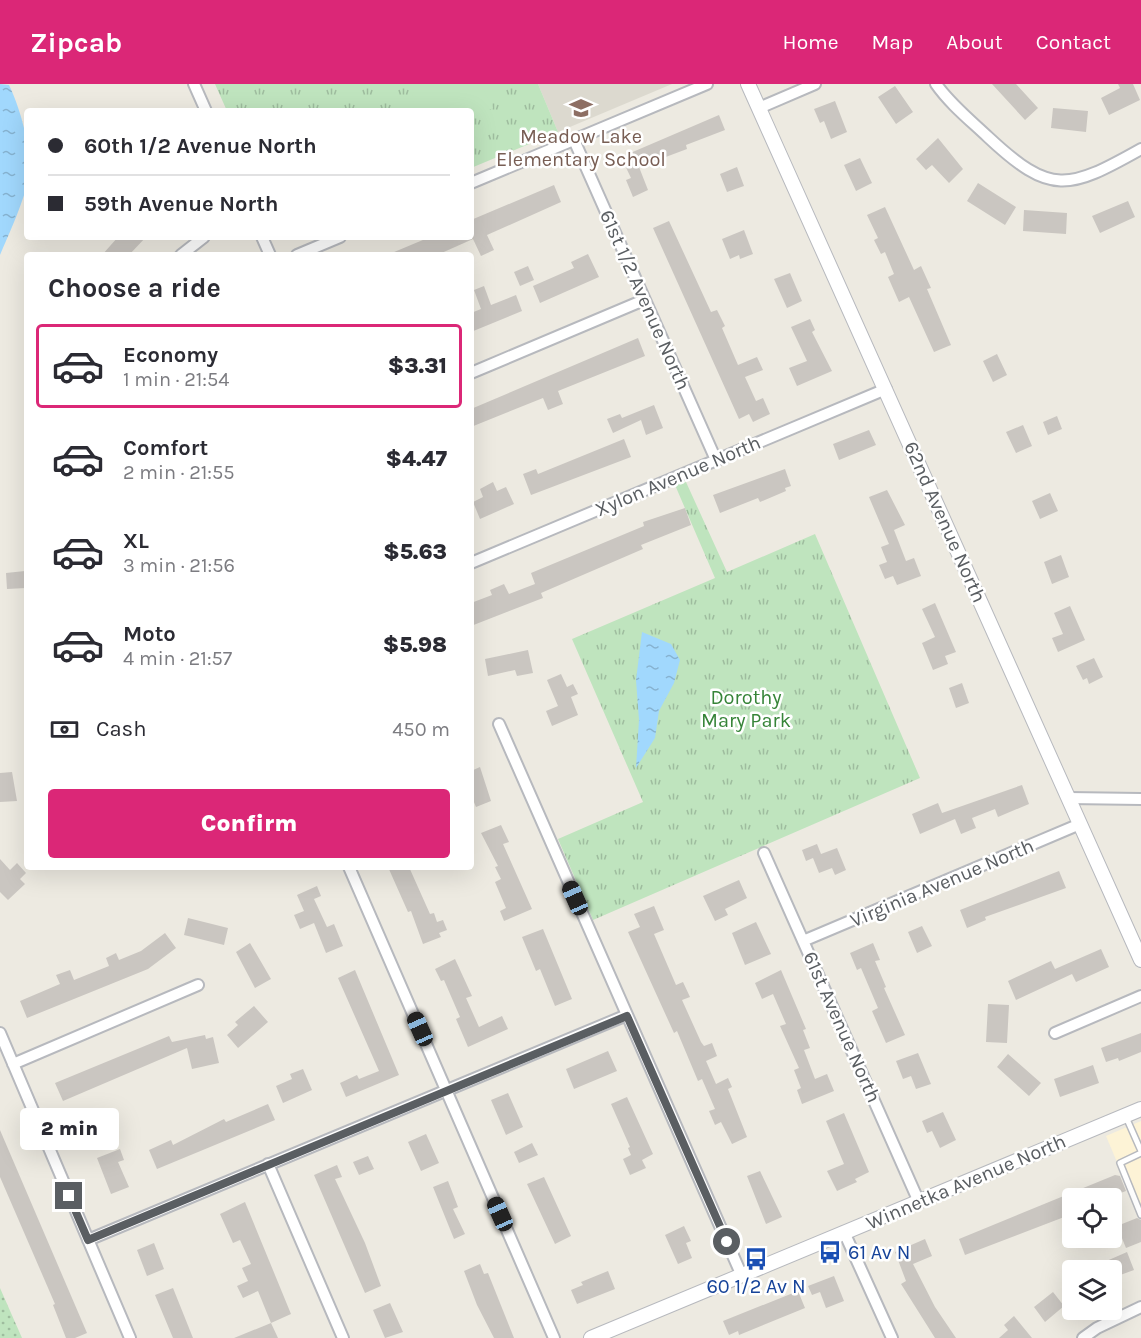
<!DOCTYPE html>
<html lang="en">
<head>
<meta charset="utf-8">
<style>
  body { margin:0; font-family:Karla,sans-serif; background:#f2f2f3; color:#2b2b33; height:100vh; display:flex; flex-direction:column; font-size:22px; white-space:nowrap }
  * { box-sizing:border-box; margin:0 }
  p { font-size:20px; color:#7c7c81 }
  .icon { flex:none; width:33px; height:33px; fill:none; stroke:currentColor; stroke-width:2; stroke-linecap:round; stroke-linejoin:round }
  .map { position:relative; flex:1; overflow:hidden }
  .panel { position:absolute; left:24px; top:168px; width:450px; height:618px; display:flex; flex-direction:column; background:#fff; border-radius:6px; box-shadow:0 6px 24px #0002 }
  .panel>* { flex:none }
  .guide { position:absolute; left:24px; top:24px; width:450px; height:132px; border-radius:6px; box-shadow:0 6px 24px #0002; display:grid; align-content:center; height:132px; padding:0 24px; background:#fff }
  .fabs { position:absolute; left:1062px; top:1104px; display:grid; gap:12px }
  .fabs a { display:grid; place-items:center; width:60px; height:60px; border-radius:6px; background:#fff; box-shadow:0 6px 24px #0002; font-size:30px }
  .end { position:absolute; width:27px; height:27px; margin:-14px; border:8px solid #5a5e62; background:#fff; box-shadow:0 0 0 3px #fff }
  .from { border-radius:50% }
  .bubble { position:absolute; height:42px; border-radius:6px; background:#fff; box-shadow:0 6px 24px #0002; font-size:20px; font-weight:800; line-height:42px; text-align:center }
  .car { position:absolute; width:18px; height:36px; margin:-18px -9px; border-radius:8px; box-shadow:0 0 4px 2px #0007; background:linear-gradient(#222 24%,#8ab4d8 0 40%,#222 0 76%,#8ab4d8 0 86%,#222 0) }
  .guide b { display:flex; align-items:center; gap:21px; height:57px; font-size:22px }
  .guide b+b { border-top:2px solid #e1e1e2 }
  .guide i { width:15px; height:15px; background:#2b2b33 }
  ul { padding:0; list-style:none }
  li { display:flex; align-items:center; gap:18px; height:84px; margin:0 12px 9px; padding:0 12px; border:3px solid transparent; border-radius:6px }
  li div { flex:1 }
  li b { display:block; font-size:22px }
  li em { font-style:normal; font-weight:800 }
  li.current { border-color:#db2777 }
  li>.icon { width:54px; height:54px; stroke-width:1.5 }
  h2 { padding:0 24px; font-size:27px; line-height:72px }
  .pay { display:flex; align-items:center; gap:15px; height:66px; padding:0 24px; font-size:22px }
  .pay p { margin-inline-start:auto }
  .primary-button { display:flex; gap:12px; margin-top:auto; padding:12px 24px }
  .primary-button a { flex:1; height:69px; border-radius:6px; background:#db2777; color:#fff; font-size:24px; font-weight:800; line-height:69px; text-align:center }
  header { display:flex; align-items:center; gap:36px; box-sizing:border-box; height:84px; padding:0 30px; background:#db2777; color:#fff }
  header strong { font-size:28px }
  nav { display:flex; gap:33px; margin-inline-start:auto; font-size:21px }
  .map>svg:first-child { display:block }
  .commercial { fill:#fdf3d6 }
  .education { fill:#dcd9cf }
  .grass { fill:url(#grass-dots) }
  .park { fill:url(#park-tufts) }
  .garden { fill:#bfe4be }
  .water { fill:url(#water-ripples) }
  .building { fill:#cac6c1 }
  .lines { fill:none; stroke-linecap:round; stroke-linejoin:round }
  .service-casing { stroke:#b7b9be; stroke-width:8 }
  .minor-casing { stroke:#b7b9be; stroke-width:14 }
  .tertiary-casing { stroke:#b7b9be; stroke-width:16 }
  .service { stroke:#fff; stroke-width:5 }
  .minor { stroke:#fff; stroke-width:10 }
  .tertiary { stroke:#fff; stroke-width:14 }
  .route { stroke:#5a5e62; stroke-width:8 }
  .labels { text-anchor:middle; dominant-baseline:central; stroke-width:5; stroke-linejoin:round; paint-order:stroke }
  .education-label { font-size:20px; fill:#785e54; stroke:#fff }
  .street-label { font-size:20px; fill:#5a5e62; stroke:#fff }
  .park-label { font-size:20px; fill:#368438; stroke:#fff }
  .transit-label { font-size:20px; fill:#164399; stroke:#fff; text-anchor:start }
</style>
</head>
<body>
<header>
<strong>Zipcab</strong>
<nav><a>Home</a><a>Map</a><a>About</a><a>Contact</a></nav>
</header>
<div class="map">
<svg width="1141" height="1254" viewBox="0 0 1141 1254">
  <defs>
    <pattern id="grass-dots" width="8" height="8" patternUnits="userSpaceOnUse" patternTransform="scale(1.5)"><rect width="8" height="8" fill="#bfe4be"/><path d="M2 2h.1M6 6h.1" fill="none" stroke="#9ebc9e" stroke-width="1.8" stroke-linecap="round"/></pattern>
    <pattern id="park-tufts" width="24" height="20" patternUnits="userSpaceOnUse" patternTransform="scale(1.5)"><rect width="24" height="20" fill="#bfe4be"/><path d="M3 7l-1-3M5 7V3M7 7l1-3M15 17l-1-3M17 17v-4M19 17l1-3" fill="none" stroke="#9ebc9e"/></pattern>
    <pattern id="water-ripples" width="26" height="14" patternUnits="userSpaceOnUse" patternTransform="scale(1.5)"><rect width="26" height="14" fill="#a1d8fd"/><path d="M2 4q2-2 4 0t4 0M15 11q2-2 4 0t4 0" fill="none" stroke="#86b2d0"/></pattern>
  </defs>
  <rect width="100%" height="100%" fill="#edeae1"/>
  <path class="commercial" d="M1141,1037v98l-35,-83z"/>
  <path class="education" d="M538,0h134l-114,48z"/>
  <path class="grass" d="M0,1204l22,50h-22z"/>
  <path class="park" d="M215,0h323l20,48 -87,36v-57h-244z
    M686,398l41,90 88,-38 105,244 -327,142 -35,-81 85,-37 -71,-163 143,-61 -40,-93z"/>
  <path class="garden" d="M419,0h62l12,24 -22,11v-8h-56l-3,-16z"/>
  <path class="water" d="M0,0l9,1c13,27 26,74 17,104 -7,23 -17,45 -26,66z
    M642,548l29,12 9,16 -6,23 -15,28 -4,27 -19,30 3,-48 -3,-40z"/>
  <path class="building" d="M992,0h24l22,24 -13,12z
    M1118,0h15l7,16 -31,15 -8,-17 19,-10z
    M895,2l18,26 -17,12 -18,-27z
    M835,17l12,31 -16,7 -7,-18 -4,2 -6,-14z
    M1053,24l35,3 -2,21 -35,-4z
    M719,31l6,15 -39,15 1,4 -48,18 9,23 -15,7 -7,-17 5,-2 -10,-21z
    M938,54l25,31 -14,14 -17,-18 -6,5 -10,-11z
    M860,74l12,25 -16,8 -12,-26z
    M737,83l7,19 -17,6 -7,-18z
    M978,99l38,24 -11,18 -38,-24z
    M554,101l7,17 -74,33 7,15 -13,6 -8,-17 -36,16h-50l43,-18h42l-1,-17z
    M1128,117l7,16 -35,16 -8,-17z
    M885,123l29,63 7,-4 10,22 -4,1 24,56 -17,7 -25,-55 -10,5 -11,-25 6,-3 -9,-22 -4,2 -7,-14 4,-2 -11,-23z
    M1024,126l43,3 -1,21 -43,-3z
    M669,137l42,91 6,-2 8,16 -3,2 16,37 19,-8 6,13 -18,7 11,24 7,-3 7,16 -17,8 -4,-8 -10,5 -86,-191z
    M744,146l9,24 -13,5 -1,-4 -9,4 -8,-20z
    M118,153h28l-17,18h-27z
    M588,170l11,23 -59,26 -7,-17 41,-18 -3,-6z
    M528,182l6,14 -14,6 -6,-14z
    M790,189l12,28 -15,7 -13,-29z
    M484,202l7,19 25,-10 6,16 -51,21v-19l10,-4 -7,-19z
    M810,235l5,11 -3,2 20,39 -35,15 -8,-18 18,-7 -16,-34z
    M638,254l7,18 -87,35 5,13 -15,6 -5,-12 -72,29v-18z
    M997,270l10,21 -14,7 -10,-21z
    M654,321l9,23 -17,7 -5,-15 -28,13 -6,-14 13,-5 2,4z
    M1057,332l5,13 -14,6 -5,-13z
    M1023,341l9,21 -16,7 -10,-21z
    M869,346l7,15 -37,15 -6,-16z
    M624,355l7,18 -100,38 -8,-21 13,-5 2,5z
    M785,385l6,17 -6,2 1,3 -26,11 -2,-4 -38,15 -7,-18z
    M493,398l4,9 9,-4 8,17 -34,15 -7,-17 10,-5 -3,-8z
    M887,406l18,35 -11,5 12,31 8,-3 7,18 -24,9 -4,-9 -8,3 -6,-14 8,-3 -6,-15 8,-3 -20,-47z
    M1050,409l8,18 -18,8 -8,-18z
    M685,424l6,17 -50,20 2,4 -102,44 2,5 -72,28v-23l21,-8 -2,-5 14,-6 5,10 26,-10 -4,-11 113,-47 -1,-4z
    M1061,471l8,22 -17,7 -8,-22z
    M25,487l1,17 -19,1 -1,-16z
    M935,519l21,49 -11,4 3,8 -15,6 -11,-27 13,-6 -13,-28z
    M1070,522l15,34 -27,12 -6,-14 11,-4 -9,-21z
    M528,566l5,23 -16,3 -2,-6 -27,6 -3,-17z
    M1094,574l9,19 -14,7 -2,-6 -4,2 -7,-14z
    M561,590l6,13 6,-3 5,10 -7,3 7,18 -26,11 -6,-15 12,-5 -11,-26z
    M962,599l7,20 -13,5 -7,-20z
    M480,683l11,34 -15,6 -5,-12v-24z
    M12,688l5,29 -17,1v-29z
    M1022,701l7,19 -31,13 -3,-8 -23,9 4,10 -15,6 -6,-15 -35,15 -8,-20 26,-11 4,10z
    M501,741l8,17 -6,2 29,65 -28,12 -4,-10 6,-3 -11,-26 6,-3 -6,-12 3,-1 -17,-33z
    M817,760l4,10 16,-6 9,22 -11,5 -3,-7 -13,5 -6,-15 -7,3 -4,-11z
    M0,775l10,11 7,-7 9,10 -6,6 5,5 -17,16 -8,-8z
    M388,783h21l21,47 4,-1 3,9 6,-2 4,10 -8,3 2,4 -18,7 -12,-33 -3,1z
    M1059,787l7,17 -81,29 1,3 -19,8 -7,-18z
    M739,796l8,18 -22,11 3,6 -13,6 -12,-25z
    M317,802l4,10 -7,3 13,28 7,-3 9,22 -17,7 -12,-30 -14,6 -6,-14 10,-4 -7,-16z
    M654,822l10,24 -10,4 22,51 7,-3 7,15 -8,3 19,42 3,4 8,-3 5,13 -11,5 10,23 12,-6 4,9 -4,2 19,48 -15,7 -11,-22 -6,3 -6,-14 6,-2 -13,-30 -4,2 -21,-50 -3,2 -46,-101 12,-5 -6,-13z
    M188,834l40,10 -4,17 -40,-10z
    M756,838l15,32 -26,11 -13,-32z
    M922,842l10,20 -15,7 -9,-21z
    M543,845l29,70 -17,7 -15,-37 -4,2 -14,-34z
    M165,849l11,15 -28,21 -121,49 -7,-17 40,-17 -4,-9 14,-5 4,10 35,-14 -3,-8 10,-5 3,7 22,-9z
    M250,859l21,36 -16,9 -19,-36z
    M873,859l7,17 -5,1 11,26 -2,1 21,47 -19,8 -14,-32 6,-3 -17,-40 -4,2 -7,-17z
    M1101,865l8,18 -33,15 -4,-8 -56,26 -8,-19 43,-20 4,8z
    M455,875l17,37 -6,2 13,29 23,-11 6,13 -40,18 -12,-28 4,-2 -16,-37 -3,1 -6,-12z
    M355,886l44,105 -53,22 -6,-14 17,-8 2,4 20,-8 -41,-93z
    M781,886l25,59 -3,1 7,18 -6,2 11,29 12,-5 7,17 -32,13 -5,-14 4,-2 -7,-18 5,-2 -19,-42 6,-2 -13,-30 -11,5 -7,-16z
    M988,920l21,1 -2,38 -21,-1z
    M254,922l14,16 -30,26 -11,-13 11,-10 -3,-3z
    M1141,949v19l-22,9 -1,-3 -12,4 -5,-14z
    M205,951l1,4 7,-2 6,26 -27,6 -5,-21 -124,53 -8,-18 114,-47 3,6z
    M608,967l9,20 -43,18 -8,-20z
    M918,969l13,31 -15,5 -5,-13 -8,3 -7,-18z
    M1008,970l33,29 -12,13 -32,-29z
    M1093,981l6,18 -39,14 -6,-18z
    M303,985l9,21 -29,13 -7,-17 16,-7 -2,-5z
    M508,1009l15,34 -17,8 -15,-35z
    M627,1013l26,57 -11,6 4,8 -16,7 -7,-16 8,-4 -3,-7 2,-1 -19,-43z
    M268,1020l7,16 -118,49 -8,-19 22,-10 2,5 51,-26 2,3z
    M943,1028l13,28 -16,8 -8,-17 -5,2 -5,-12z
    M844,1029l25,59 -14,7 2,3 -20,9 -10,-20 17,-7 -18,-43z
    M0,1046l87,203 -12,5h-9l-13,-33 2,-1 -55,-127z
    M426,1050l13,29 -18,8 -13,-29z
    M532,1059l6,12 -19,8 -5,-11z
    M120,1065l4,11 -6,2 11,25 -18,7 -14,-36z
    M368,1072l6,13 -15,6 -6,-13z
    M337,1081l5,12 -7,2 30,64 16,43 -16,7 -51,-118z
    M760,1087l22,46 -16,7 -19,-48z
    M1115,1091l5,1 6,15 -19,7h-35v16l-107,41 -6,-16z
    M544,1093l27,59 -16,8 -28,-60z
    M448,1097l10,26 -5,2 12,25 -11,5 -21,-52z
    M245,1118l46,112 -20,9 7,15h-44l37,-15 -13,-32 -15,7 -6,-12 11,-5 -6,-13 9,-4 -11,-24 -7,3 -13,-29z
    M1137,1134l4,2v22l-15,6 -9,-22z
    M684,1142l7,15 -5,2 6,15 -14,6 -13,-29z
    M925,1155l7,17 -19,8 22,43 21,31h-21l-34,-54 5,-3 -11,-29z
    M154,1159l10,26 -17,7 -10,-26z
    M1127,1168l7,18 -22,8v-8h-26z
    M480,1180l4,10 4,-1 26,65h-20l-17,-33 -13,-34z
    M608,1187l7,18 -38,15 -6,-14 12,-5 -2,-3z
    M834,1192l10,25 -18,7 -6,-16 -8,3 -4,-9z
    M173,1204l20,50h-20l-18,-43z
    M798,1207l7,17 -66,27 -1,-4 -9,4 -6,-14z
    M1053,1208l11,14 -19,16 -11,-15z
    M390,1219l13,29 -18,6 -12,-28z
    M1014,1232l18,22h-33l9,-8 -4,-5z"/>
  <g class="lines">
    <g class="service-casing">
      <path id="service" d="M1126,1033l15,34
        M1141,1069l-21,10 21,52"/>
    </g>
    <g class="minor-casing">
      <path id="minor" d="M194,0l12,27
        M936,0c14,20 34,36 52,53 63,59 80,53 153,12
        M759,24l56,-24
        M574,56l142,320
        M471,99l236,-99
        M262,153l8,18
        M181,171l23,-18
        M297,171l43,-18
        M471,289l173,-73
        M471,479l415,-174
        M499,640l243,552
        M1068,714l73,1
        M764,769l155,349
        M349,783l205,471
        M803,857l277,-117
        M0,949l130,305
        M1055,949l86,-37
        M13,980l185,-79
        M268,1080l75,174
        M844,1148l48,106
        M88,1156l539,-225
        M1083,1254l14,-10 44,-21"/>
    </g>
    <g class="tertiary-casing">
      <path id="tertiary" d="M748,0l393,876
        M591,1254l550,-229"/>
    </g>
    <use href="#service" class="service"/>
    <use href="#minor" class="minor"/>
    <use href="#tertiary" class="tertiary"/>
  </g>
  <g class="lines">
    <path class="route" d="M69,1112l19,44 539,-224 100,226"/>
  </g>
  <defs>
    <g id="school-bare" transform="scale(1.8)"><path d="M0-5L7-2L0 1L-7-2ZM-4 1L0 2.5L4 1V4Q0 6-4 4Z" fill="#8d6e63" stroke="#fff" stroke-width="2.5" paint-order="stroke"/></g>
    <g id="bus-bare" transform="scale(1.8)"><path d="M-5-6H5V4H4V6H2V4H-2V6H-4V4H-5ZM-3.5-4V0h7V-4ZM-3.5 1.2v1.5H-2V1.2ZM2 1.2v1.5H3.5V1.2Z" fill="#1a4fb4" stroke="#fff" stroke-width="2.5" paint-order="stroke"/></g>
  </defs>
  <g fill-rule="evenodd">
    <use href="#school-bare" x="581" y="24"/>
    <use href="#bus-bare" x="830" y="1168"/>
    <use href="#bus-bare" x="756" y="1175"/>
  </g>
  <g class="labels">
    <g class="education-label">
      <text x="581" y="52">Meadow Lake<tspan x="581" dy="23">Elementary School</tspan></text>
    </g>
    <g class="street-label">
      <text transform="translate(645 216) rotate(66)">61st 1/2 Avenue North</text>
      <text transform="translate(678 392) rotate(-23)">Xylon Avenue North</text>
      <text transform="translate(945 438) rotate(66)">62nd Avenue North</text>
      <text transform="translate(942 799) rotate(-23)">Virginia Avenue North</text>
      <text transform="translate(842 943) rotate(66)">61st Avenue North</text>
      <text transform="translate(966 1098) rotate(-23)">Winnetka Avenue North</text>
    </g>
    <g class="park-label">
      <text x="746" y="613">Dorothy<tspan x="746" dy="23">Mary Park</tspan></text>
    </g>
    <g class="transit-label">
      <text x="848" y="1168">61 Av N</text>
      <text x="756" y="1202" text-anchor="middle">60 1/2 Av N</text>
    </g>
  </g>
</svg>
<div class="fabs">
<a><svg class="icon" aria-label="locate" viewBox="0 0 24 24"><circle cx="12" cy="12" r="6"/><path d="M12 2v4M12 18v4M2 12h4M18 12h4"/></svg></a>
<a><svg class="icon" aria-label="layers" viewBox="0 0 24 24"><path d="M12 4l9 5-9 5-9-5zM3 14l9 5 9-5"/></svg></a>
</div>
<i class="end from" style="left:727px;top:1158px"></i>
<i class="end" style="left:69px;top:1112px"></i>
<div class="bubble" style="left:20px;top:1024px;width:99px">2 min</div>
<i class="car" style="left:575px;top:814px;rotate:336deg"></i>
<i class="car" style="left:420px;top:945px;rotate:336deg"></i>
<i class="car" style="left:500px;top:1130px;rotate:336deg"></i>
<div class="guide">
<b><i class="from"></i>60th 1/2 Avenue North</b>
<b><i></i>59th Avenue North</b>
</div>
<section class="panel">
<h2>Choose a ride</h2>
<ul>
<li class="current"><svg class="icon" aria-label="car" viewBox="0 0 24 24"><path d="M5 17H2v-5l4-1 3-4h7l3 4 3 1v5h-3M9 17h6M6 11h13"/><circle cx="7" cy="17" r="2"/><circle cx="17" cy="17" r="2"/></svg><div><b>Economy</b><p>1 min · 21:54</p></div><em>$3.31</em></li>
<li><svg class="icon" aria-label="car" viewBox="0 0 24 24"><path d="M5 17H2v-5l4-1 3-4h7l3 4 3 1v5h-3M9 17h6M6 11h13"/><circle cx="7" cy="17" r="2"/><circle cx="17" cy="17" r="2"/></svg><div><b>Comfort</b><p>2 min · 21:55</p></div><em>$4.47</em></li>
<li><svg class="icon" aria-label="car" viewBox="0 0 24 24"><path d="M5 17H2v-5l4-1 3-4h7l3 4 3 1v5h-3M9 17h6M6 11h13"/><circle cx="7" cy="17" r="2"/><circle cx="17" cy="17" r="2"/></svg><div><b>XL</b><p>3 min · 21:56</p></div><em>$5.63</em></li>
<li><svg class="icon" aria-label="car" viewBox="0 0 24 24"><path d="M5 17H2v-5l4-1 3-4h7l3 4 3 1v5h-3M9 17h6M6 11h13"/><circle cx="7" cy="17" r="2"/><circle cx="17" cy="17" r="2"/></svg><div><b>Moto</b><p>4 min · 21:57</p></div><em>$5.98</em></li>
</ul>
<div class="pay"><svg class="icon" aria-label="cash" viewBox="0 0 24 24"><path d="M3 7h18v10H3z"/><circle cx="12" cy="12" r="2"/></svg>Cash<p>450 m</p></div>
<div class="primary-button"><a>Confirm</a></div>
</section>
</div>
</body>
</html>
